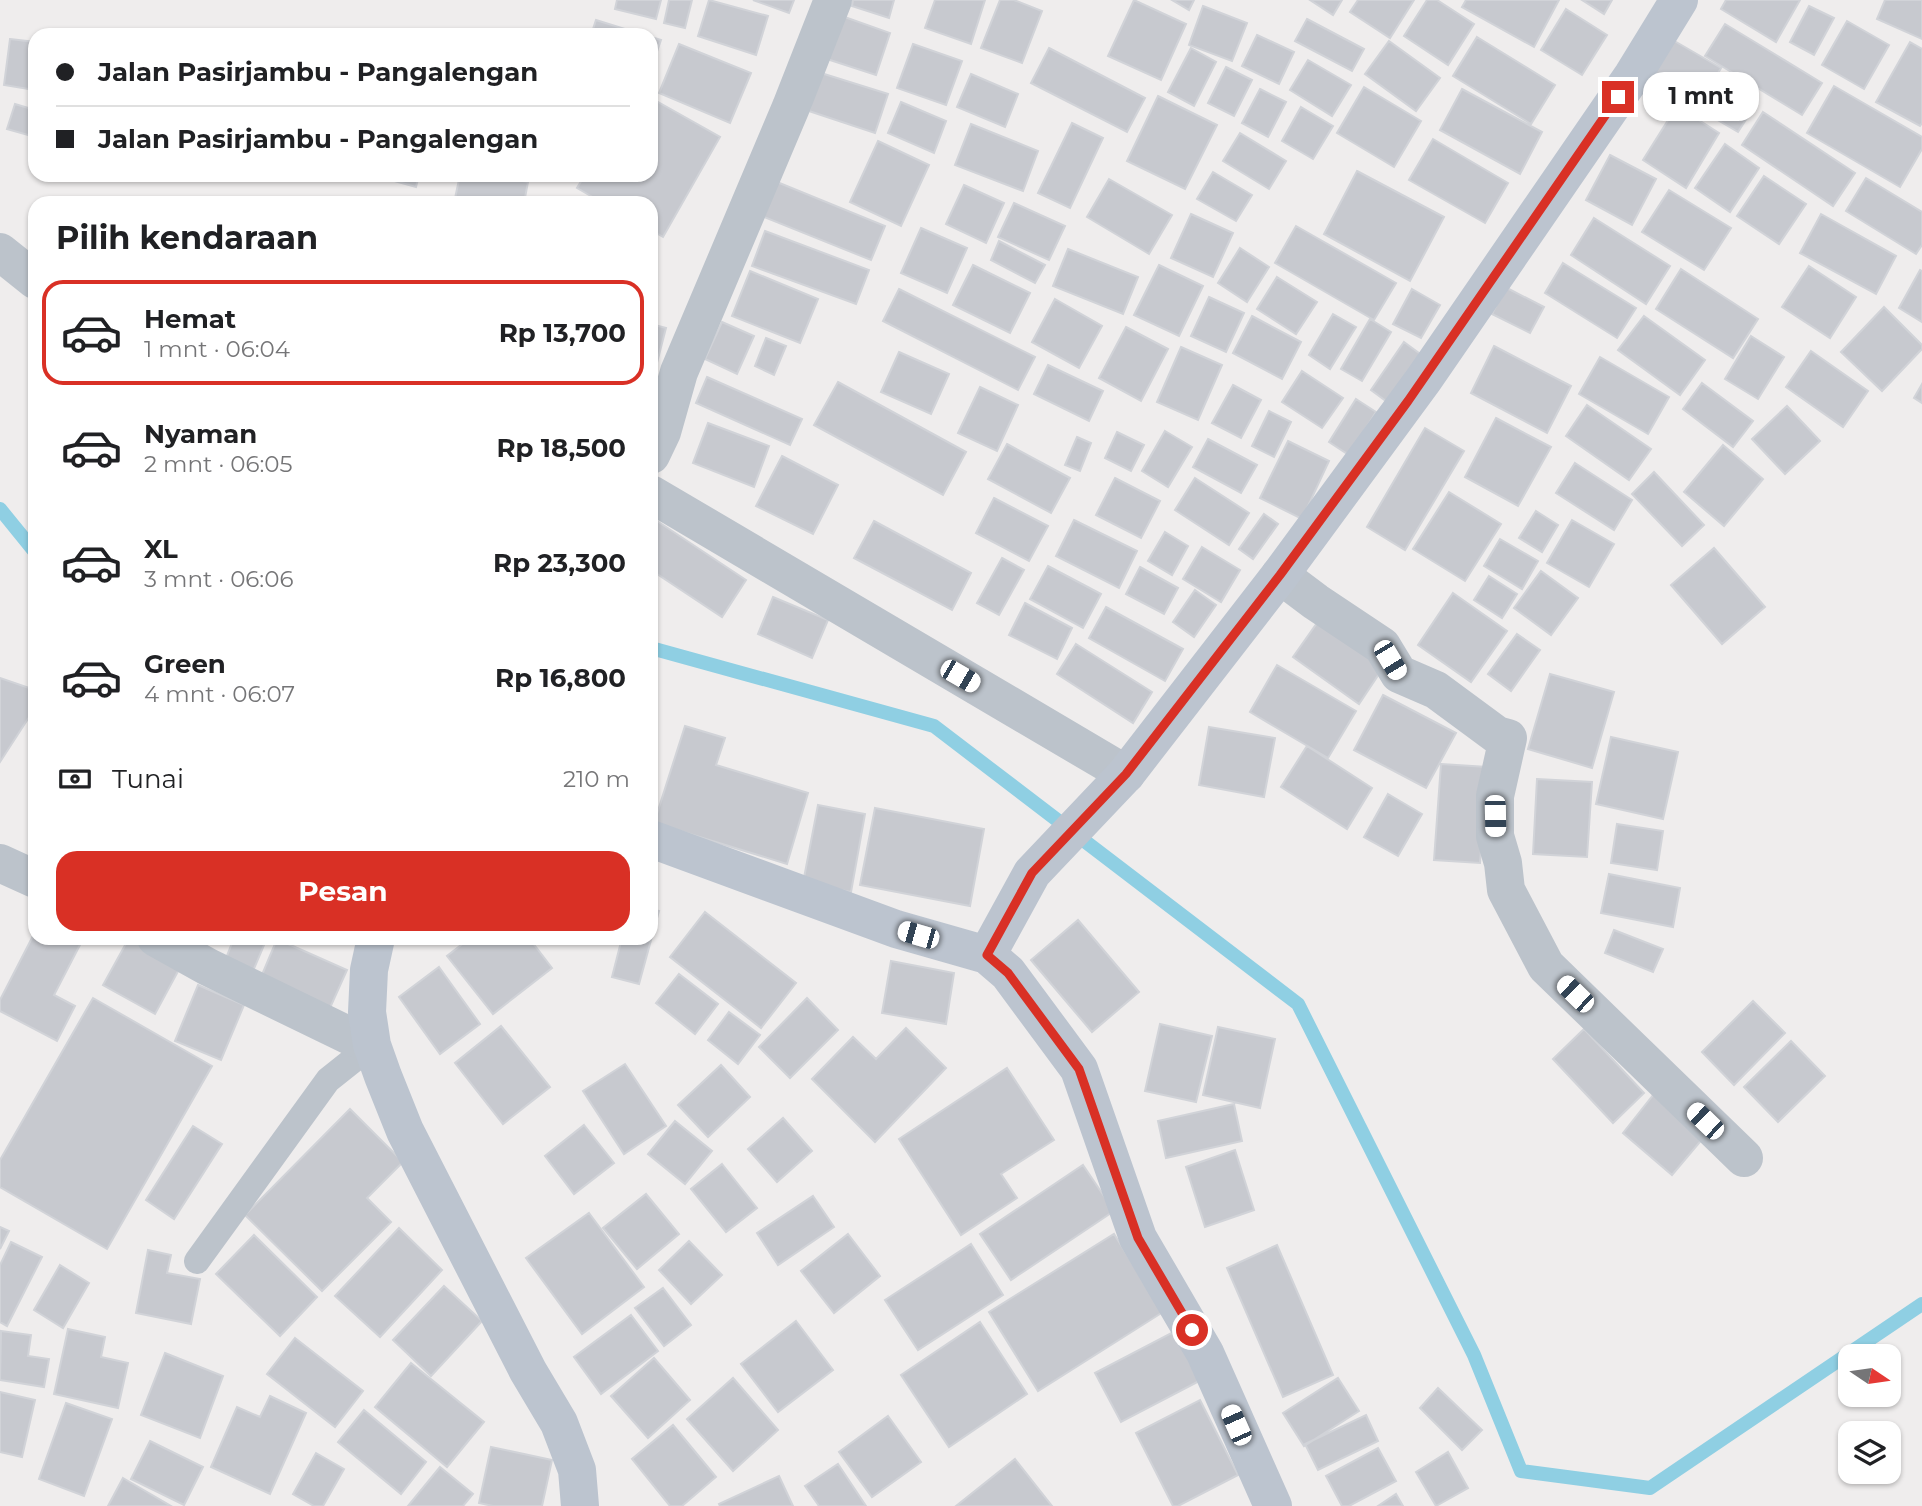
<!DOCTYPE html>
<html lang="id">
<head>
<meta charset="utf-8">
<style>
  body { margin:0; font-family:Montserrat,sans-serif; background:#f2f2f2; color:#202124; height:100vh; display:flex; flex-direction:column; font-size:26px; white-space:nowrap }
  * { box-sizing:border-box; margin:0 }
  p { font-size:23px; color:#757577 }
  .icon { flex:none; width:38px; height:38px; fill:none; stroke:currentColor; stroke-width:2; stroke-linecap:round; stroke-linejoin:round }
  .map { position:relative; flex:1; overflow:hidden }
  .drawer { position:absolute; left:28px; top:196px; width:630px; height:749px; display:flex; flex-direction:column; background:#fff; border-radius:21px; box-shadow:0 2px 5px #0004 }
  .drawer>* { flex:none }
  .guide { position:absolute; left:28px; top:28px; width:630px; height:154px; border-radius:21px; box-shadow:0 2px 5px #0004; display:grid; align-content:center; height:154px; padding:0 28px; background:#fff }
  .needle { width:46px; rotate:103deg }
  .tools { position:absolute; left:1838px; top:1344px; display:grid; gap:14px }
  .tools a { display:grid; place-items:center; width:63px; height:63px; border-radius:14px; background:#fff; box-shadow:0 2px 5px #0004; font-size:35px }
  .end { position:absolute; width:32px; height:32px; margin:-16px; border:9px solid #d93025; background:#fff; box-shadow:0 0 0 4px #fff }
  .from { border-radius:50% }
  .bubble { position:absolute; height:49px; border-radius:21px; background:#fff; box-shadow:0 2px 5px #0004; font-size:23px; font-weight:700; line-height:49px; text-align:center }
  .car { position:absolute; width:21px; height:42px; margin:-21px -10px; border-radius:9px; box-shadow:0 0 5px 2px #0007; background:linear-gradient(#fff 24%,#345 0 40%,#fff 0 76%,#345 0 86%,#fff 0) }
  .guide b { display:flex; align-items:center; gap:24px; height:66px; font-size:26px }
  .guide b+b { border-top:2px solid #e0e0e0 }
  .guide i { width:18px; height:18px; background:#202124 }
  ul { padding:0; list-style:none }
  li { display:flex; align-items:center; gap:21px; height:105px; margin:0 14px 10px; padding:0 14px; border:4px solid transparent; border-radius:21px }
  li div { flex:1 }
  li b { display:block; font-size:26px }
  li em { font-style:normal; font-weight:700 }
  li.current { border-color:#d93025 }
  li>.icon { width:63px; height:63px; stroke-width:1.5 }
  h2 { padding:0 28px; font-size:32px; line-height:84px }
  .pay { display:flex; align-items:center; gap:18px; height:77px; padding:0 28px; font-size:26px }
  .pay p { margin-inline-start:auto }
  .button { display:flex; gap:14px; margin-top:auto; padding:14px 28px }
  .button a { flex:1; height:80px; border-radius:21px; background:#d93025; color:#fff; font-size:28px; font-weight:700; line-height:80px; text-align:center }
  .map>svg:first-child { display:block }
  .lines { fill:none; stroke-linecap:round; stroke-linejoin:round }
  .stream { stroke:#8fcfe3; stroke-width:14 }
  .building { fill:#c7c9cf; stroke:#d1d3d8; stroke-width:2 }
  .service { stroke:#bcc3cb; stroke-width:26 }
  .minor { stroke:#bcc3cb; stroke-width:38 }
  .secondary { stroke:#bcc4cf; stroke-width:38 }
  .route { stroke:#d93025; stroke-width:9 }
</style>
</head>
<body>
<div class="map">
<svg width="1922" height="1506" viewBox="0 0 1922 1506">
  <rect width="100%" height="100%" fill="#efeded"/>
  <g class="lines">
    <path class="stream" d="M0,509l35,43
      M651,648l283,78 364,278 176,351 47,116 129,17 272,-184"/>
  </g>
  <path class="building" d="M617,0h44l-5,19 -41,-10z
    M669,0h23l-7,28 -21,-5z
    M709,0l59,16 -12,39 -58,-19z
    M753,0h41l-5,13z
    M853,0h41l-5,18 -37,-12z
    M935,0h50l-14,44 -46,-16z
    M1000,0h14l28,11 -20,52 -41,-15z
    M1134,0l52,24 -25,56 -53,-24z
    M1172,0h22l-5,10z
    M1310,0h32l-9,15z
    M1358,0h56l-24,38 -40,-26z
    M1427,0h10l37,24 -26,41 -44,-29z
    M1466,0h93l-25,47 -72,-40z
    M1582,0h30l-8,14z
    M1726,0h74l-24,42 -55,-33z
    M1885,0h37v39l-45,-20z
    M1203,6l44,17 -15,38 -43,-16z
    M1809,6l25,12 -20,37 -24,-13z
    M1566,9l41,26 -25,40 -41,-25z
    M839,15l51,18 -14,42 -52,-17z
    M1307,19l57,30 -12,22 -57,-30z
    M596,20l48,15h-53z
    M1847,21l42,24 -25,44 -42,-24z
    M1725,24l97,59 -20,32 -97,-59z
    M1257,35l37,17 -15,32 -37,-18z
    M651,37l10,3 -10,29z
    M1477,37l78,48 -24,39 -78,-48z
    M10,39l25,3v48l-31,-5z
    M1671,39l50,29 -24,41 -50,-31z
    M1389,41l51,37 -24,33 -51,-37z
    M1910,42l12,7v74l-2,3 -44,-24z
    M679,44l72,29 -21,50 -71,-30z
    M913,44l49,17 -16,44 -49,-17z
    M1049,48l96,50 -18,34 -96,-49z
    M1191,48l25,14 -22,44 -26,-14z
    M1308,60l43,25 -19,31 -42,-26z
    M1226,67l26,13 -18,36 -26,-13z
    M821,73l67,21 -13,39 -66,-22z
    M971,74l47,20 -13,33 -48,-20z
    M1726,86l30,18 -18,28 -29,-17z
    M1834,86l88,51v12l-22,38 -93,-54z
    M1364,87l57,34 -27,46 -57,-34z
    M1260,89l26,13 -18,35 -26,-14z
    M1462,89l80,43 -22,42 -80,-44z
    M1158,96l59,29 -32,64 -58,-28z
    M651,98l69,39 -57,100 -12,-7v-27h-48l-26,-15 8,-13h66z
    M901,102l45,19 -12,32 -46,-20z
    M15,104l20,6v27l-28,-8z
    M1677,106l42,27 -33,55 -43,-28z
    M1301,107l32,19 -20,33 -31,-18z
    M1763,112l92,61 -22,33 -91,-61z
    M1072,123l31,15 -33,70 -32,-15z
    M971,124l67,27 -15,40 -68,-26z
    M1240,133l46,28 -17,28 -46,-28z
    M1433,139l75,44 -23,40 -76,-43z
    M878,141l51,24 -28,61 -51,-24z
    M1725,144l34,24 -29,44 -35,-24z
    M1610,155l46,24 -24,46 -46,-25z
    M1357,171l87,46 -34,64 -86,-47z
    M1213,172l39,23 -16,26 -39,-22z
    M373,175h46l-3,12z
    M460,175h34l34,7 -4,21h-70z
    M1764,176l42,28 -27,40 -42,-28z
    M1866,178l56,34v33l-6,9 -70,-43z
    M1109,179l63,36 -23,39 -62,-37z
    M777,182l108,44 -14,34 -107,-43z
    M964,185l40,18 -18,40 -40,-19z
    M1669,190l62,38 -27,42 -62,-38z
    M1014,203l51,23 -16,34 -51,-23z
    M1191,214l42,19 -20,44 -42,-19z
    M1821,214l75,42 -20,38 -76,-41z
    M1594,218l76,48 -24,38 -75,-49z
    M1296,226l100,57 -22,37 -99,-57z
    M921,228l46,20 -20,45 -46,-20z
    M765,231l104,39 -13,34 -104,-38z
    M999,241l46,24 -10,18 -44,-23z
    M1240,248l29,19 -22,35 -29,-19z
    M1068,249l70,28 -15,37 -70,-28z
    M1563,263l73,45 -19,30 -72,-45z
    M973,265l57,28 -20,40 -57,-28z
    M1159,265l44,21 -24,50 -45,-21z
    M1809,266l47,31 -26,41 -48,-31z
    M1681,269l77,50 -25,39 -77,-49z
    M1920,270l2,1v51l-23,-14z
    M750,271l68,28 -18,44 -68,-27z
    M1277,277l40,25 -21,32 -39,-25z
    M1505,287l39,20 -14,26 -38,-19z
    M899,289l136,68 -17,33 -135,-69z
    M1412,289l28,16 -19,33 -28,-14z
    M1209,297l35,16 -18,39 -35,-16z
    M1055,299l47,27 -23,42 -47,-26z
    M1884,307l38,38v4l-40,42 -41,-39z
    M1333,314l23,13 -26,42 -21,-14z
    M1252,316l49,26 -19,37 -49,-26z
    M1644,316l61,44 -25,35 -62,-45z
    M1370,319l21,13 -29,49 -21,-12z
    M722,322l32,14 -17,38 -32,-15z
    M651,324l15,4 -15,58z
    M1126,327l42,22 -27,52 -42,-23z
    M1751,336l33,21 -26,42 -33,-20z
    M766,338l20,8 -12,29 -19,-9z
    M1404,342l19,14 -33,48 -19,-14z
    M1494,346l77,40 -24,47 -76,-40z
    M1181,347l41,18 -24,55 -41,-18z
    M1811,351l57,40 -25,36 -57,-40z
    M899,352l50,22 -18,40 -50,-22z
    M1600,357l69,40 -21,37 -69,-40z
    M1048,365l55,26 -14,30 -55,-27z
    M1302,371l41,27 -21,30 -40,-26z
    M707,377l95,42 -12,26 -94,-42z
    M838,382l128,70 -23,43 -129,-70z
    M1702,383l51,38 -20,26 -50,-38z
    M1922,384v19l-8,-5z
    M1233,385l28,15 -20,38 -29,-15z
    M980,387l38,18 -21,46 -39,-18z
    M1356,399l20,13 -27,43 -20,-13z
    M1587,405l64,44 -22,31 -63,-44z
    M1787,406l33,35 -35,33 -33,-35z
    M1269,411l22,11 -17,35 -22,-11z
    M1496,418l55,29 -33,59 -53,-29z
    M708,423l61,23 -15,41 -61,-24z
    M1425,428l39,23 -59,99 -38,-23z
    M1165,431l27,16 -24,40 -26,-16z
    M1117,432l27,13 -13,26 -26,-13z
    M1077,437l14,6 -11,28 -15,-6z
    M1208,439l49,26 -16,28 -48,-26z
    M1288,441l41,20 -27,58 -42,-21z
    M1007,444l63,34 -19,35 -63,-34z
    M1723,445l40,34 -39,47 -40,-34z
    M782,456l56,29 -25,49 -57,-28z
    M1575,463l57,37 -18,30 -58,-37z
    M1654,472l50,53 -22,21 -50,-52z
    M1115,478l45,23 -19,37 -45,-23z
    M1195,478l54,35 -20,32 -54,-35z
    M1449,492l52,32 -36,57 -52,-32z
    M994,498l54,28 -19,35 -53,-28z
    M1536,511l22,14 -16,27 -23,-14z
    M1264,514l14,10 -25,35 -14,-10z
    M651,517l95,63 -24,37 -71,-47z
    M1074,520l63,31 -18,37 -63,-32z
    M1572,520l42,24 -25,43 -42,-24z
    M874,521l97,52 -19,37 -98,-52z
    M1165,532l23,14 -16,29 -24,-14z
    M1500,539l38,22 -16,28 -38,-23z
    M1202,547l38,23 -19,32 -38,-23z
    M1714,548l51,59 -43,37 -51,-59z
    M1002,558l22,12 -25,45 -22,-12z
    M1048,566l53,28 -18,34 -53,-29z
    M1140,567l38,21 -14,26 -38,-20z
    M1541,571l37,27 -27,37 -37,-27z
    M1489,576l28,18 -15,24 -28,-18z
    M1195,590l21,15 -22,32 -21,-15z
    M1453,593l54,38 -36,51 -53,-37z
    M773,597l55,23 -16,38 -54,-24z
    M1025,603l47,25 -15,31 -48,-24z
    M1106,607l77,42 -18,32 -76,-43z
    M1322,616l65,46 -28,42 -66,-47z
    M1517,634l23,16 -29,41 -23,-17z
    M1076,644l76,48 -19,31 -76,-49z
    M1277,665l79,46 -28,47 -78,-46z
    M1550,674l64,18 -22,76 -64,-19z
    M0,678l35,12v18l-35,54z
    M1383,695l73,38 -30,55 -72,-38z
    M685,726l40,12 -9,27 92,28 -21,71 -133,-41z
    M1209,727l66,11 -11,59 -65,-12z
    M1611,737l67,15 -15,67 -67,-15z
    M1307,746l65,42 -25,41 -66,-42z
    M1441,764l46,3 -7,96 -46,-3z
    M1537,779l55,3 -5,75 -54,-3z
    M1388,794l34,20 -24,42 -34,-19z
    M818,805l47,9 -14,78 -48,-9z
    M875,808l109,21 -14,77 -110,-21z
    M1617,824l46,7 -6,39 -46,-7z
    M1609,874l71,14 -7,39 -72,-14z
    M651,909l8,2 -20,73 -27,-7 10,-39h29z
    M705,912l91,71 -35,45 -91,-71z
    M1078,920l61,72 -47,40 -61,-72z
    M1614,930l49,19 -10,23 -48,-19z
    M35,932v6h40l7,3 -28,54 21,11 -18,35 -57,-30v-11z
    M129,938h6l47,26 -27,50 -52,-29z
    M234,938h33l-19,45 -27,-12z
    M470,938h59l23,30 -59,46 -46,-58z
    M277,939l70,31 -22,49 -69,-30z
    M891,961l63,12 -8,51 -64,-11z
    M439,967l41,57 -40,30 -41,-57z
    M679,974l39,30 -23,30 -39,-31z
    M198,985l46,20 -23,55 -46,-19z
    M93,998l119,68 -105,183 -107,-62v-27z
    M807,998l31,32 -48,48 -31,-31z
    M1753,1001l32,32 -51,52 -32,-33z
    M729,1012l31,23 -22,29 -30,-24z
    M1160,1024l52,12 -16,66 -51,-11z
    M501,1026l49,61 -47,37 -48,-61z
    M1218,1027l57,12 -15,69 -57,-13z
    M906,1028l40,40 -71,74 -63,-63 41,-42 23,22z
    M1584,1029l60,64 -31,30 -60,-64z
    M1791,1041l34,35 -47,46 -34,-35z
    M625,1064l41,62 -42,28 -41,-63z
    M721,1065l29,32 -42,40 -30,-32z
    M1007,1068l47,72 -53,34 16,24 -56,37 -62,-96z
    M1654,1094l51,42 -33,39 -49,-42z
    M1234,1104l8,37 -76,17 -8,-37z
    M350,1109l53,53 -36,36 24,24 -69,69 -77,-76z
    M783,1118l29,33 -35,31 -29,-33z
    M675,1121l37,30 -27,33 -37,-30z
    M584,1125l30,38 -40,31 -29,-38z
    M193,1126l29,18 -48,75 -28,-19z
    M1235,1150l19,60 -49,17 -19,-60z
    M722,1164l35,44 -31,24 -35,-43z
    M1083,1165l31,46 -103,69 -31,-46z
    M646,1194l33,40 -42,35 -34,-41z
    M813,1196l21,31 -56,38 -21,-32z
    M589,1213l55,74 -62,47 -56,-76z
    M0,1227l9,4 -9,18z
    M399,1228l43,42 -62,67 -45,-41z
    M848,1234l32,42 -46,37 -33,-42z
    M1114,1234l49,78 -125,79 -49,-79z
    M254,1235l63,62 -37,39 -64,-62z
    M689,1241l33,34 -31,29 -32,-34z
    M11,1242l31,15 -35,69 -7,-4v-57z
    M971,1244l32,51 -85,55 -33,-50z
    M1277,1245l56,130 -50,22 -56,-129z
    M148,1250l23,5 -4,18 33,6 -9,45 -55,-11z
    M60,1265l29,18 -26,45 -29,-18z
    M444,1286l38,35 -51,55 -38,-36z
    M663,1288l28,37 -27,21 -29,-38z
    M631,1315l27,36 -57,43 -27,-37z
    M796,1321l37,49 -55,42 -37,-48z
    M980,1322l47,72 -78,53 -48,-72z
    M68,1329l37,8 -4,20 27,6 -10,45 -64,-14z
    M1179,1329l26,49 -84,44 -26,-49z
    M1,1331l30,4 -3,21 21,3 -5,28 -44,-7z
    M295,1338l68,53 -28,36 -68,-53z
    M165,1353l58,23 -23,62 -59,-23z
    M654,1358l36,42 -42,38 -37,-42z
    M411,1363l73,59 -37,45 -72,-60z
    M733,1378l45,52 -45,41 -46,-52z
    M1338,1378l21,33 -55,35 -21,-33z
    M1438,1388l44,42 -20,20 -42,-42z
    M0,1392l35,8 -13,57 -22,-5z
    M270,1396l36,17 -36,81 -59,-27 26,-60 23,10z
    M1200,1400l38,75 -60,31h-5l-37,-73z
    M66,1403l46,16 -28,77 -45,-17z
    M364,1410l62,52 -25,32 -63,-52z
    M1366,1415l12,26 -60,29 -13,-26z
    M888,1416l33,46 -49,35 -33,-45z
    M673,1425l43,52 -34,29h-12l-38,-47z
    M150,1441l53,26 -19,38 -53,-26z
    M491,1447l61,13 -10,46h-49l-14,-3z
    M1378,1448l18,33 -47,25h-7l-16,-30z
    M1448,1452l20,36 -32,18 -20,-34z
    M316,1453l28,16 -21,37h-9l-21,-12z
    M1015,1459l37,47h-96z
    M838,1464l28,42h-47l-14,-20z
    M440,1467l33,27 -10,12h-55z
    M779,1476l14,30h-73l-1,-2z
    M123,1478l48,28h-63z
    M1396,1494l7,12h-25z"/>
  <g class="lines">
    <path class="service" d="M197,1261l131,-181 44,-35"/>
    <path class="minor" d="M0,252l35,28
      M651,455l11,-23 17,-60 112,-265 42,-107
      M651,494l475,280
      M1280,575l36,27 66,44 17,28 37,16 61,45 11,3 -13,58v40l8,27 3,27 40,76 198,192
      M0,863l35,16
      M156,938l52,29 146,71 17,4"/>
    <path class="secondary" d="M651,839l245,90 91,26 21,18 71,96 59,169 67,115 68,153
      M376,938l-7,32 -2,42 5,33 11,31 22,55 123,240 31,52 18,47 3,36
      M987,955l45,-82 94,-99 154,-199 144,-196 209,-304 46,-75"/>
  </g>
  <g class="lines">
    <path class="route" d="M1192,1330l-54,-92 -59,-169 -71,-96 -21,-18 45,-82 94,-99 154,-199 128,-174 210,-304"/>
  </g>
</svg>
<div class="tools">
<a><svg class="needle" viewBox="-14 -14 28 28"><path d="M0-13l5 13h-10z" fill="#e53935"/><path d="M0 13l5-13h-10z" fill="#757577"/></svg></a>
<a><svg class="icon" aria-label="layers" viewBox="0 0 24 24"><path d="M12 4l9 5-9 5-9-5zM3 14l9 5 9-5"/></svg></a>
</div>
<i class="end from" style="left:1192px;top:1330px"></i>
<i class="end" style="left:1618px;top:97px"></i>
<div class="bubble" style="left:1643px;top:72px;width:116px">1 mnt</div>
<i class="car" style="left:1390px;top:660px;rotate:149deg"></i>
<i class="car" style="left:960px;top:676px;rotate:120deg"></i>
<i class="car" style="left:1495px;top:816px;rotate:179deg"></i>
<i class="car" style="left:918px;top:935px;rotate:286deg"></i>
<i class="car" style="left:1575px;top:994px;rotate:314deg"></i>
<i class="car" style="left:1705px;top:1121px;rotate:314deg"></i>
<i class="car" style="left:1236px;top:1425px;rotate:336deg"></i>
<div class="guide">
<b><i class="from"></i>Jalan Pasirjambu - Pangalengan</b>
<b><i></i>Jalan Pasirjambu - Pangalengan</b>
</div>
<section class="drawer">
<h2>Pilih kendaraan</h2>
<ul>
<li class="current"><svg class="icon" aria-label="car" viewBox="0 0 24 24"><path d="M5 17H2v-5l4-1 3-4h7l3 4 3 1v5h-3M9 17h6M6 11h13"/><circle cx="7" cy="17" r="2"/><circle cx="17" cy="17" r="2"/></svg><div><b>Hemat</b><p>1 mnt · 06:04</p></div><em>Rp 13,700</em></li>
<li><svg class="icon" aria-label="car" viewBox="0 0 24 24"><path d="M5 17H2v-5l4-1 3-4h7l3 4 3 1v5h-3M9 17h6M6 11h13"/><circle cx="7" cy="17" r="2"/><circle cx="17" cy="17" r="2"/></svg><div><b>Nyaman</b><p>2 mnt · 06:05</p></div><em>Rp 18,500</em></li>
<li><svg class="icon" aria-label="car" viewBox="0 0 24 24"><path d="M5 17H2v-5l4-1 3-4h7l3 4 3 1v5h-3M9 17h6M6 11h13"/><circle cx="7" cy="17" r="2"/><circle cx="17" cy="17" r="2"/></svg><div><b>XL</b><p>3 mnt · 06:06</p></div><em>Rp 23,300</em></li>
<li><svg class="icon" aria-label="car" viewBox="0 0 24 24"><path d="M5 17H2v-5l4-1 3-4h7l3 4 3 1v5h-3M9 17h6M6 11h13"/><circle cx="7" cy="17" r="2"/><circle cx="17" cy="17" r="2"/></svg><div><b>Green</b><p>4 mnt · 06:07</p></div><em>Rp 16,800</em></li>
</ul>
<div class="pay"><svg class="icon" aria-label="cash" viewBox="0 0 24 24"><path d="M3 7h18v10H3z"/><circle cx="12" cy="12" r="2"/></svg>Tunai<p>210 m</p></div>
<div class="button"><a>Pesan</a></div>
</section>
</div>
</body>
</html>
